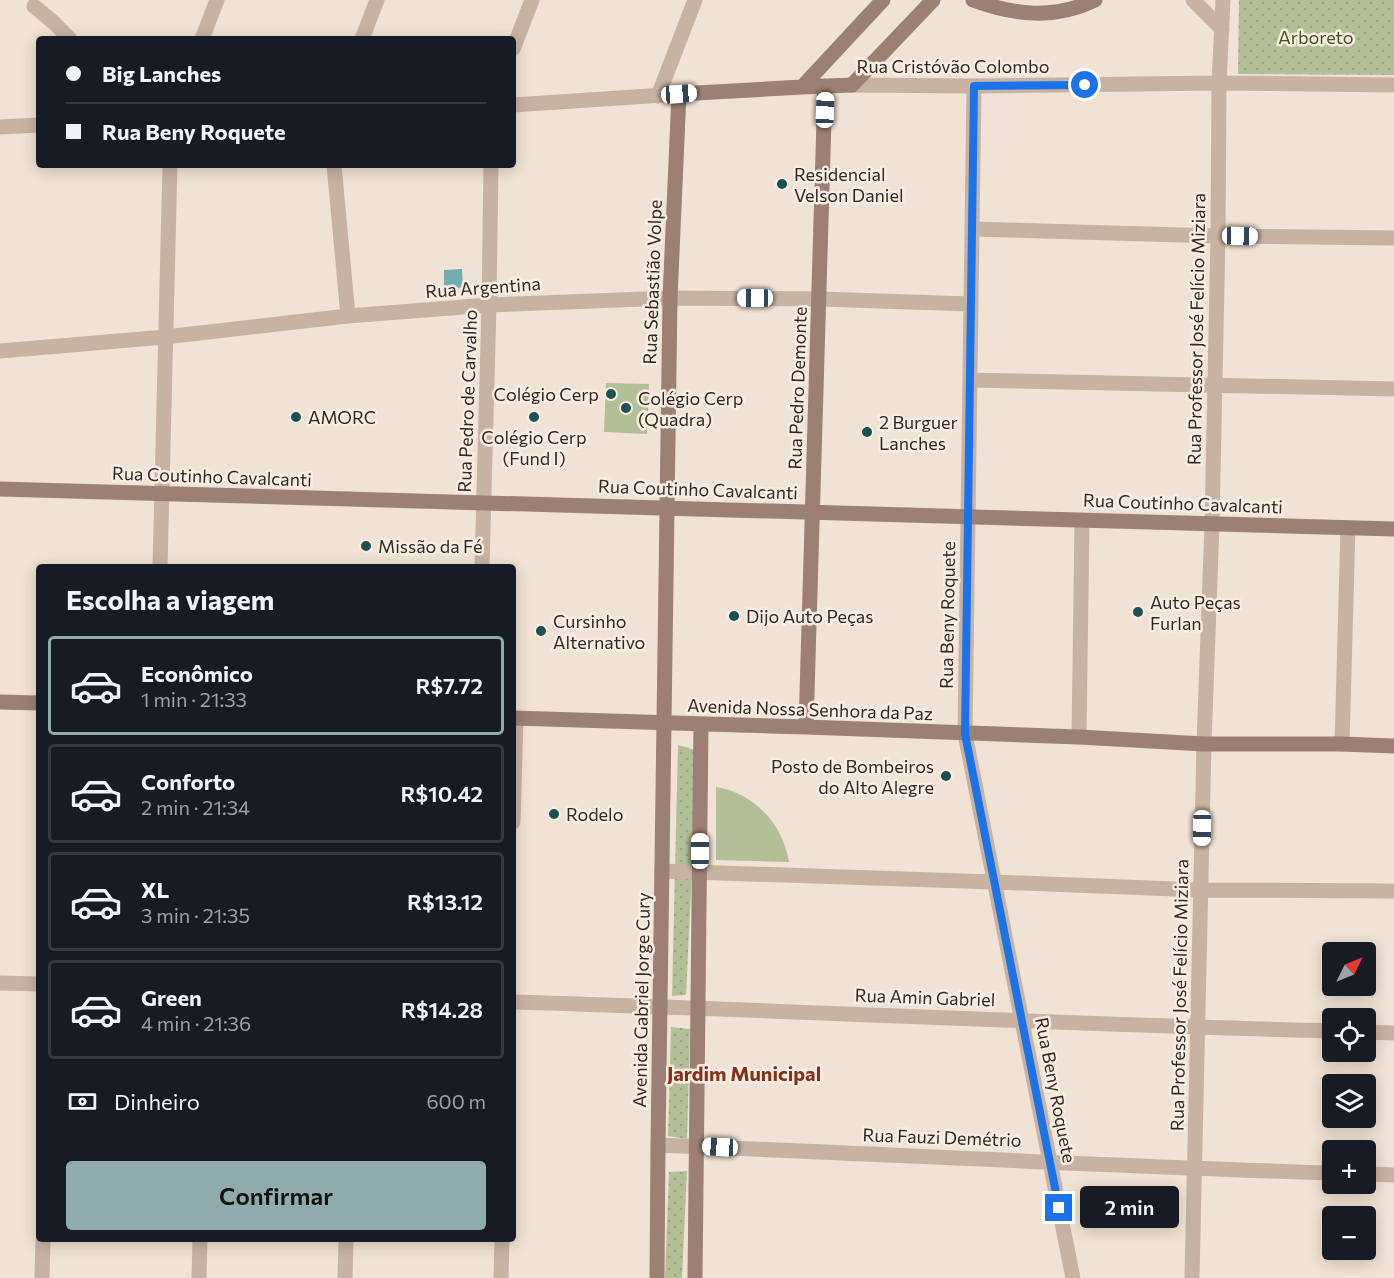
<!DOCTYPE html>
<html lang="pt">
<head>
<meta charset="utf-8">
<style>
  body { margin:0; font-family:Commissioner,sans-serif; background:#242831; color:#f1f3f6; height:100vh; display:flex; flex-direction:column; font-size:22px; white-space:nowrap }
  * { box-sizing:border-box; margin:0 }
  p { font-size:20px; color:#9ea1a6 }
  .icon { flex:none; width:33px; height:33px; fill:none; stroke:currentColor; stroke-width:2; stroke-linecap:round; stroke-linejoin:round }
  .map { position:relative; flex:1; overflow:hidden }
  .drawer { position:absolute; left:36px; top:564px; width:480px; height:678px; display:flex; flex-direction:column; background:#171b24; border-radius:6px; box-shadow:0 3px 15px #0003 }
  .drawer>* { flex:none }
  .banner { position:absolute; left:36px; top:36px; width:480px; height:132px; border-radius:6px; box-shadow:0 3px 15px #0003; display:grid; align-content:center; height:132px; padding:0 30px; background:#171b24 }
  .needle { width:39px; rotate:47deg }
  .fabs { position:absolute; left:1322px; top:942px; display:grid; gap:12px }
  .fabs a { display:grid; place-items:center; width:54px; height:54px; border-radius:6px; background:#171b24; box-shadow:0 3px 15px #0003; font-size:30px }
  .end { position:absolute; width:27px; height:27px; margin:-14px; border:8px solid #1a73e8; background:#fff; box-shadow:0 0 0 3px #fff }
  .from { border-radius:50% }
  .bubble { position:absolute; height:42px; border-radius:6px; background:#171b24; box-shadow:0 3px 15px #0003; font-size:20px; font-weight:600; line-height:42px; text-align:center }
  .car { position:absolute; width:18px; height:36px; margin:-18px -9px; border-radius:8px; box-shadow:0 0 4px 2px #0007; background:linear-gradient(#fff 24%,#345 0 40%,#fff 0 76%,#345 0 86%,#fff 0) }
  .banner b { display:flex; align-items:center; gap:21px; height:57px; font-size:22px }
  .banner b+b { border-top:2px solid #363941 }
  .banner i { width:15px; height:15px; background:#f1f3f6 }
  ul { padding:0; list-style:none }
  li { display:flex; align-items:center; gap:18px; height:99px; margin:0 12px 9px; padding:0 18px; border:3px solid #363941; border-radius:6px }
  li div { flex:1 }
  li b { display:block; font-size:22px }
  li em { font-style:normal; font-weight:600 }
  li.on { border-color:#90abad }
  li>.icon { width:54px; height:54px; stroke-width:1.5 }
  h2 { padding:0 30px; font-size:27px; line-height:72px }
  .pay { display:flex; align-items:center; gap:15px; height:66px; padding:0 30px; font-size:22px }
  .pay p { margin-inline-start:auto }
  .action { display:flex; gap:12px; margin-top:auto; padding:12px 30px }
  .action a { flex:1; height:69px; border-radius:6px; background:#90abad; color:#111; font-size:24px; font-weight:600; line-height:69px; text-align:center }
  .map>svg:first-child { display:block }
  .grass { fill:url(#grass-dots) }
  .park { fill:#b3bf96 }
  .water { fill:#74adad }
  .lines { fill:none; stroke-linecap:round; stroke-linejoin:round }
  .minor { stroke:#c8b2a2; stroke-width:15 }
  .tertiary { stroke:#c8b2a2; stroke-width:15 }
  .secondary { stroke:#9b8073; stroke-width:15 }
  .route { stroke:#1a73e8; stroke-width:8 }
  .poi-dot { fill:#1a5254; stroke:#f9ede1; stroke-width:2 }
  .labels { text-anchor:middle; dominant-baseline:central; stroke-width:5; stroke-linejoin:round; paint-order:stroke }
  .park-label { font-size:18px; fill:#435128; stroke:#f9ede1 }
  .street-label { font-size:18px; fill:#322824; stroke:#f9ede1 }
  .poi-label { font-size:18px; fill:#322824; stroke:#f9ede1; text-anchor:start }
  .neighbourhood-label { font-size:20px; font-weight:bold; fill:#82311d; stroke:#f9ede1 }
</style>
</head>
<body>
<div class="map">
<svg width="1394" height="1278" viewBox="0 0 1394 1278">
  <defs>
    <pattern id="grass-dots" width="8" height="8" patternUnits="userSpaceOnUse" patternTransform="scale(1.5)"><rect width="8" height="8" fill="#b3bf96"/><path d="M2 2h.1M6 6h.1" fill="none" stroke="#9aa481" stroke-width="1.8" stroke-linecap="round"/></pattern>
  </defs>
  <rect width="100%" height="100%" fill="#f0e3d5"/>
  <path class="grass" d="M1239,0h155v75l-156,-1z
    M678,745l17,5 -3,121 -6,124 -14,1z
    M671,1027l19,2 -3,110 -19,-3z
    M687,1171l-5,107h-17l4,-106z"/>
  <path class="park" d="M606,383l43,1 -2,50 -43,-2z
    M716,787c38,6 67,37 73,75l-73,-2z"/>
  <path class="water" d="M462,269l1,19 -19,-1v-17z"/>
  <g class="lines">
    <path class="minor" d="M1193,0l29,29
      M34,6l19,16 17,17
      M202,39l15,-39
      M362,39l15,-39
      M513,49l19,-49
      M852,85l122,1 245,-3 175,2
      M974,86l-9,648 108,544
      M658,96l37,-96
      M334,165l14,151
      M972,229l246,7 176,2
      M0,351l165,-14 183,-21 141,-11 181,-7 149,1 152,5
      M970,380l424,9
      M160,567l10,-402
      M482,567l7,-262 2,-140
      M1079,737l3,-217
      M1342,744l6,-216
      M513,822l3,-104
      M662,871l332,11 207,8 193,1
      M0,983l39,1
      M513,1002c273,8 546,22 819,29
      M1365,1032l29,1
      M658,1145c225,9 449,21 674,28
      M1365,1174l29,1
      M42,1278l1,-39
      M199,1278l1,-39
      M345,1278l1,-39
      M501,1278l1,-39
      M1192,1278l12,-534 8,-220 6,-288 1,-153 4,-83"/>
    <path class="tertiary" d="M513,105l166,-11
      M0,127l39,-2"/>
    <path class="secondary" d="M973,0c41,15 81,20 122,0
      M802,87l81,-87
      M0,489l1394,40
      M0,702l39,1
      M513,718l293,9 273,10 125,7h138l52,2
      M806,727l19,-641
      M657,1278l1,-133 12,-847 9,-204 123,-7 50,-2 81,-85
      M695,1278l6,-554"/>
  </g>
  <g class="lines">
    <path class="route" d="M1059,1208l-94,-474 9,-648 111,-1"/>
  </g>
  <g class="poi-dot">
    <circle cx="782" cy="184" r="6"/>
    <circle cx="611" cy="394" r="6"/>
    <circle cx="626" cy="408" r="6"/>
    <circle cx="296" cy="417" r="6"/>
    <circle cx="534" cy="417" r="6"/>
    <circle cx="867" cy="432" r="6"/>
    <circle cx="366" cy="546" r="6"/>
    <circle cx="1138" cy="612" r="6"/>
    <circle cx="734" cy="616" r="6"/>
    <circle cx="541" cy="631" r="6"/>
    <circle cx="946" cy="776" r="6"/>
    <circle cx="554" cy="814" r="6"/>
  </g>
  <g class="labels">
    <g class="park-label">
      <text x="1316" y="37">Arboreto</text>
    </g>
    <g class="street-label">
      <text x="953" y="66">Rua Cristóvão Colombo</text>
      <text transform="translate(652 282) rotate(-88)">Rua Sebastião Volpe</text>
      <text transform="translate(483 287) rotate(-4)">Rua Argentina</text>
      <text transform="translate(1196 329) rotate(-89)">Rua Professor José Felício Miziara</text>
      <text transform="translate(797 388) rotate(-88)">Rua Pedro Demonte</text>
      <text transform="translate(467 401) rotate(-88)">Rua Pedro de Carvalho</text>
      <text transform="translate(212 476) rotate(2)">Rua Coutinho Cavalcanti</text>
      <text transform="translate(698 489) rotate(2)">Rua Coutinho Cavalcanti</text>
      <text transform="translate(1183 503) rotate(2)">Rua Coutinho Cavalcanti</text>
      <text transform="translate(947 615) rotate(-89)">Rua Beny Roquete</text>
      <text transform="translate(810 709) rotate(2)">Avenida Nossa Senhora da Paz</text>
      <text transform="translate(1179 995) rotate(-89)">Rua Professor José Felício Miziara</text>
      <text transform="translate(925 997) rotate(2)">Rua Amin Gabriel</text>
      <text transform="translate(641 1000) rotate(-89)">Avenida Gabriel Jorge Cury</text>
      <text transform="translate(1056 1090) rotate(79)">Rua Beny Roquete</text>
      <text transform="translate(942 1137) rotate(2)">Rua Fauzi Demétrio</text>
    </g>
    <g class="poi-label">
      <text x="794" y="174">Residencial<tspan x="794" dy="21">Velson Daniel</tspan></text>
      <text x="599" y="394" text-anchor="end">Colégio Cerp</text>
      <text x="638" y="398">Colégio Cerp<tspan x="638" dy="21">(Quadra)</tspan></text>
      <text x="308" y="417">AMORC</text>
      <text x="879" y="422">2 Burguer<tspan x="879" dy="21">Lanches</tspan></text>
      <text x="534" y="437" text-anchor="middle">Colégio Cerp<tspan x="534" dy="21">(Fund I)</tspan></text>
      <text x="378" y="546">Missão da Fé</text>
      <text x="1150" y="602">Auto Peças<tspan x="1150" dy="21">Furlan</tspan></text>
      <text x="746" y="616">Dijo Auto Peças</text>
      <text x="553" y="621">Cursinho<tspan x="553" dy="21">Alternativo</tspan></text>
      <text x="934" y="766" text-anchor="end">Posto de Bombeiros<tspan x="934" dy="21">do Alto Alegre</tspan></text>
      <text x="566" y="814">Rodelo</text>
    </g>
    <g class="neighbourhood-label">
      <text x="744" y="1073">Jardim Municipal</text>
    </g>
  </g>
</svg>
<div class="fabs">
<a><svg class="needle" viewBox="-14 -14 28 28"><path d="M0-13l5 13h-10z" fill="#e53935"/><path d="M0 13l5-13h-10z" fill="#9ea1a6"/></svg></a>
<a><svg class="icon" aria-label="locate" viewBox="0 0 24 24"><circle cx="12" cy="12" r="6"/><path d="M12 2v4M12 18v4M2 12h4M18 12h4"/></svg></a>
<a><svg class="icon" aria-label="layers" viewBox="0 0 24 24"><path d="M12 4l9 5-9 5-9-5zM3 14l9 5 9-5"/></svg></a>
<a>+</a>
<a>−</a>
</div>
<i class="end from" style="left:1085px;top:85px"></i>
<i class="end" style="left:1059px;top:1208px"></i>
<div class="bubble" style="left:1080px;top:1186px;width:99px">2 min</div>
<i class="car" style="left:679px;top:94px;rotate:86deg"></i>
<i class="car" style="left:825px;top:110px;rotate:2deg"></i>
<i class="car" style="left:1240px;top:236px;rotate:91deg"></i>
<i class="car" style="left:755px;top:298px;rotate:270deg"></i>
<i class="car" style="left:1202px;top:828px;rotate:181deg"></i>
<i class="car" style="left:700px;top:851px;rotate:0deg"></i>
<i class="car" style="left:720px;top:1147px;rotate:273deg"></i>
<div class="banner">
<b><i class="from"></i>Big Lanches</b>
<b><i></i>Rua Beny Roquete</b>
</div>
<section class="drawer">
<h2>Escolha a viagem</h2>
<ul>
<li class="on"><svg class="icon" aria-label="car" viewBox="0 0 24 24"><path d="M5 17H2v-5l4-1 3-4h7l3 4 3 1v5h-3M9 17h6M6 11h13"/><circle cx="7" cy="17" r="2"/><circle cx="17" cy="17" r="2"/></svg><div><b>Econômico</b><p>1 min · 21:33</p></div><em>R$7.72</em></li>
<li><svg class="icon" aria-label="car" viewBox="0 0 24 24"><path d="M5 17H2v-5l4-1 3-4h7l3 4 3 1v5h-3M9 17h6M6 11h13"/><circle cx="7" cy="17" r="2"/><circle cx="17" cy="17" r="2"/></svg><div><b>Conforto</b><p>2 min · 21:34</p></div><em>R$10.42</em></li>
<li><svg class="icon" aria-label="car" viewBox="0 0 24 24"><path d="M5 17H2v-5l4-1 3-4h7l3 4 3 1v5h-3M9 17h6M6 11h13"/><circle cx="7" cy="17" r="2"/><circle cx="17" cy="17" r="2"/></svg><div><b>XL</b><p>3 min · 21:35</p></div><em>R$13.12</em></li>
<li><svg class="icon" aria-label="car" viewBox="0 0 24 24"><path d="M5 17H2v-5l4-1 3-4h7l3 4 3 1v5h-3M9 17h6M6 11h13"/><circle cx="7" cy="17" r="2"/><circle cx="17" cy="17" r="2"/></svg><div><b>Green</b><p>4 min · 21:36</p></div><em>R$14.28</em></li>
</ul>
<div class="pay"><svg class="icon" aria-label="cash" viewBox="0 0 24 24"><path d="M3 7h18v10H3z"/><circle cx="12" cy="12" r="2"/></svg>Dinheiro<p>600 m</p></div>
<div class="action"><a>Confirmar</a></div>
</section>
</div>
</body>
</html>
